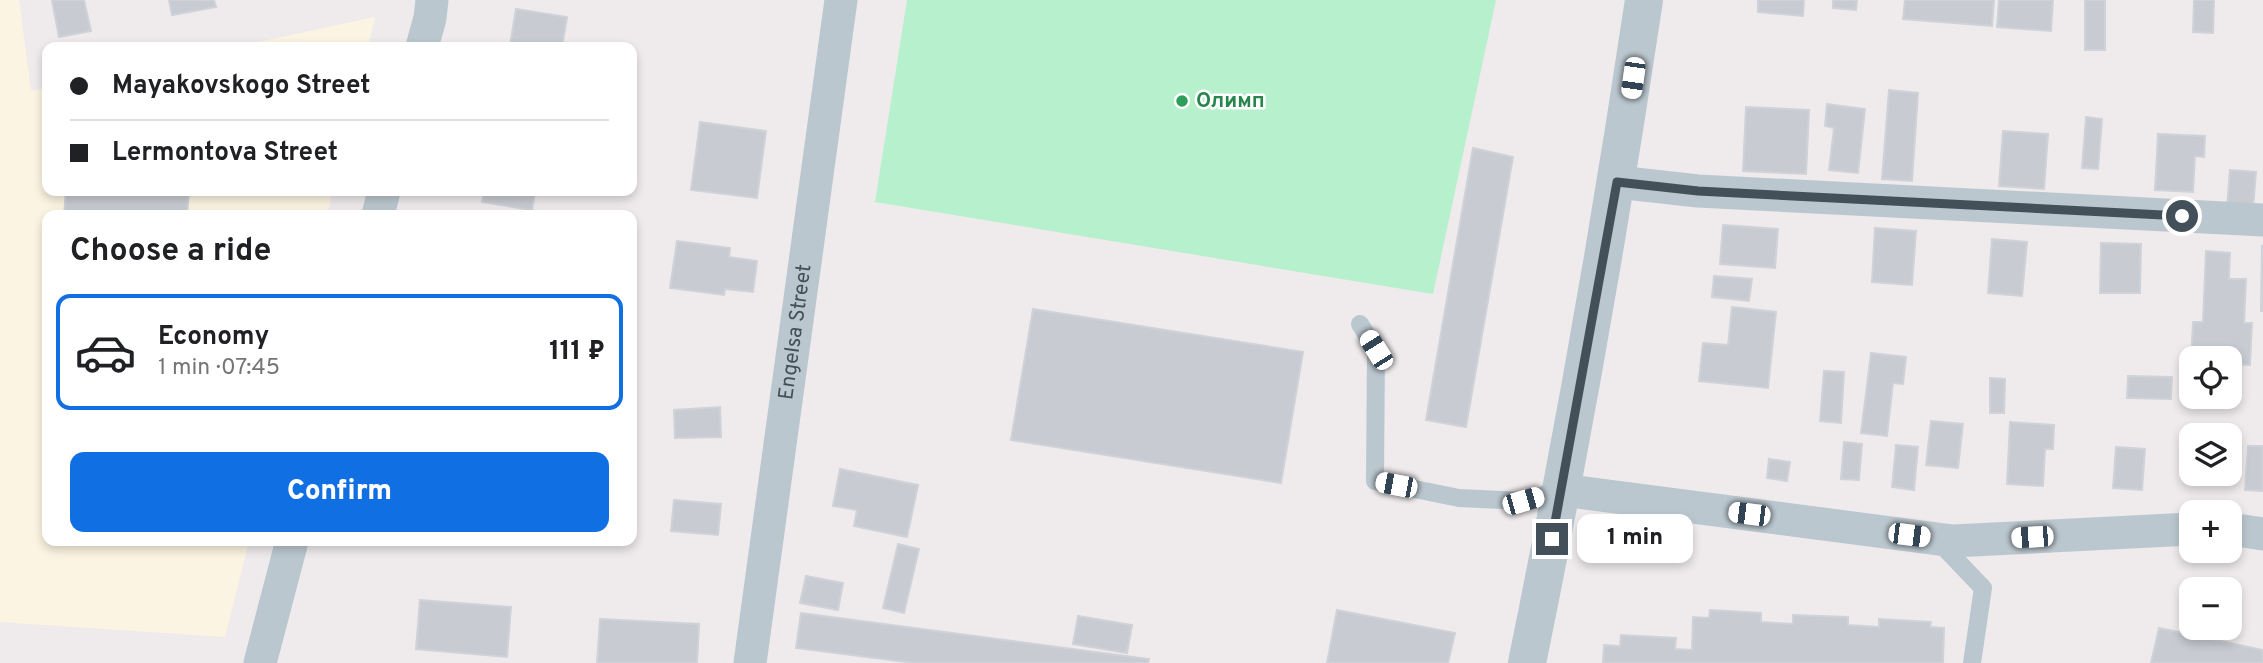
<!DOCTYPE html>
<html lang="en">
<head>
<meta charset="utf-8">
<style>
  body { margin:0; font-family:Overpass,sans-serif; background:#f2f2f2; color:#202124; height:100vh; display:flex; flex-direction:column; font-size:26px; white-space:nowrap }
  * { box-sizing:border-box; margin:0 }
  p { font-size:23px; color:#757577 }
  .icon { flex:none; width:38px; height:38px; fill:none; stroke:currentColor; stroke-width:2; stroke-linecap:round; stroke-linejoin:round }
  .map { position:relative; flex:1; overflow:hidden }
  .sheet { position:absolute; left:42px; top:210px; width:595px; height:336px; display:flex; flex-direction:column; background:#fff; border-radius:14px; box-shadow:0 4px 10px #0003 }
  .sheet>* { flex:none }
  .guide { position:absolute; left:42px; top:42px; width:595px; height:154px; border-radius:14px; box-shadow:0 4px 10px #0003; display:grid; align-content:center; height:154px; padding:0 28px; background:#fff }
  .buttons { position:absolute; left:2179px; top:346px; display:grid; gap:14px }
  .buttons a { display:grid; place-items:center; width:63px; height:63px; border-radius:14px; background:#fff; box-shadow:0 4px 10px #0003; font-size:35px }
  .end { position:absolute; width:32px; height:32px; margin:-16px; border:9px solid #43505a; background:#fff; box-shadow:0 0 0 4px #fff }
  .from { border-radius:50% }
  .bubble { position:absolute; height:49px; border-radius:14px; background:#fff; box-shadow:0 4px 10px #0003; font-size:23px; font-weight:800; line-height:49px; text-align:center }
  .car { position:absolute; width:21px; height:42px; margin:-21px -10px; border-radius:9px; box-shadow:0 0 5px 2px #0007; background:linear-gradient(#fff 24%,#345 0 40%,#fff 0 76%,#345 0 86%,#fff 0) }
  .guide b { display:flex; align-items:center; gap:24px; height:66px; font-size:26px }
  .guide b+b { border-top:2px solid #e0e0e0 }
  .guide i { width:18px; height:18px; background:#202124 }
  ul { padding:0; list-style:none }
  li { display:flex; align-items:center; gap:21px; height:116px; margin:0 14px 10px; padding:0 14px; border:4px solid transparent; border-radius:14px }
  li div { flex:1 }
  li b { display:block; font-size:26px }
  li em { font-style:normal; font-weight:800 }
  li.current { border-color:#116fe4 }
  li>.icon { width:63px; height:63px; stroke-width:1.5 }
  h2 { padding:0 28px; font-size:32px; line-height:84px }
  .action { display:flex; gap:14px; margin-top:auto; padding:14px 28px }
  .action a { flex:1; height:80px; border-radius:14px; background:#116fe4; color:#fff; font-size:28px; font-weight:800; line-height:80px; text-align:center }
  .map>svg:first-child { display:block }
  .commercial { fill:#fcf4e2 }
  .green { fill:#b6f0cc }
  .building { fill:#c8cbd1; stroke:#cfd2d8; stroke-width:2 }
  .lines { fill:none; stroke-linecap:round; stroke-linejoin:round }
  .service { stroke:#bbc7cf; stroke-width:18 }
  .minor { stroke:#bbc7cf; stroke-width:33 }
  .tertiary { stroke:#bbc7cf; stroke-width:38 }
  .route { stroke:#43505a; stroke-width:9 }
  .leisure-dot { fill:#2e9e5b; stroke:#fff; stroke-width:2.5 }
  .labels { text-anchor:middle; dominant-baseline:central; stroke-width:5; stroke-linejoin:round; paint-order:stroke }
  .leisure-label { font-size:21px; font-weight:bold; fill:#27864d; stroke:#fff; text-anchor:start }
  .street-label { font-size:21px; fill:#43505a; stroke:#fff }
</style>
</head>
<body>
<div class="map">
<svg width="2263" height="663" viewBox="0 0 2263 663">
  <rect width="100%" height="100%" fill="#efebec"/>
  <path class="commercial" d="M0,0h19l12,91 16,-3v103h286l-6,24h-280v326h202l-24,96 -225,-15z
    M375,17l-7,30h-133z"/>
  <path class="green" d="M907,0h589l-63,294 -558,-92z"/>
  <path class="building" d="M52,0h32l7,31 -32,6z
    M169,0h45l2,7 -44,8z
    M1758,0h46l-1,16 -45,-4z
    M1833,0h24l-1,10 -23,-2z
    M1905,0h89l-2,26 -89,-7z
    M1999,0h54l-2,31 -54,-4z
    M2085,0h20v50h-20z
    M2194,0h20l-1,33 -20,-1z
    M516,9l51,8 -5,30 -52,-2z
    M1889,90l29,3 -6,88 -30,-2z
    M1827,104l38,5 -7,64 -29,-3 5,-42 -9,-2z
    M1746,107l63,3 -3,64 -63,-3z
    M2086,117l16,2 -4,50 -16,-1z
    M700,122l66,9 -9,67 -66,-8z
    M2003,131l45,3 -4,55 -45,-3z
    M2158,134l47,2 -1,21 -9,-1 -2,36 -38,-2z
    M1473,148l40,9 -47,270 -40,-7z
    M2230,170l26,2 -3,37 -26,-2z
    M66,191h123l-2,24h-123z
    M484,191h51l-3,19 -50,-8z
    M1723,225l55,4 -3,39 -55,-4z
    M1875,228l41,3 -4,54 -40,-3z
    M1992,239l35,3 -5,54 -34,-3z
    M677,241l53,7 -1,9 28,4 -4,31 -28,-3 -1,6 -54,-7z
    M2101,243l40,1 -1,49h-40z
    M2262,245l1,66h-2z
    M2206,251l24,2 -1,26h17l-2,44h8l-2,42 -20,-1v-5h-39v4l2,-41h10z
    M1714,276l38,3 -3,22 -37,-4z
    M1732,307l44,5 -8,76 -69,-7 4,-38 25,2z
    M1033,309l270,43 -22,131 -270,-43z
    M1871,353l35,4 -3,27 -10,-1 -6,53 -26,-3z
    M1824,371l20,1 -3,51 -21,-2z
    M2128,376l44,1 -1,22 -44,-1z
    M1990,378l15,1 -1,34h-14z
    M720,407l1,30 -46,1 -1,-28z
    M1931,421l32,3 -5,44 -32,-3z
    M2010,422l44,3 -1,24h-8l-2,37 -36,-2z
    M1844,442l18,2 -3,36 -18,-1z
    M1896,445l22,2 -4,43 -22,-3z
    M2248,446h15v45l-18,-1z
    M2116,447l29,2 -3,41 -29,-2z
    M1769,459l21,3 -3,19 -20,-3z
    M840,469l78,16 -11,52 -53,-11 3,-16 -24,-4z
    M674,500l47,4 -3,31 -47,-4z
    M898,544l21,5 -15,64 -21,-5z
    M806,576l37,7 -5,27 -38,-7z
    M420,600l91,7 -4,50 -91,-8z
    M1337,610l118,23 -7,30h-121z
    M1710,610l51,3v9l32,2v-9l55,2v8l31,2v-8l52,3 -1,5 14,1 -1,35h-340l1,-18 16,1 1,-11 55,3 -1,11 17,1 1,-33 16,1z
    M801,613l348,46 -1,4h-234l-118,-15z
    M1078,616l54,9 -5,28 -54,-9z
    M600,619l99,5 -2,39h-100z
    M2159,628l104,22v13h-112z"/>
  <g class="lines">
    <path class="service" d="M1360,324l16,26 -1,131 84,17 64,3 39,-11
      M1939,542l44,46 -11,75"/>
    <g class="minor">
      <path d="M422,47l8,-29 2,-18"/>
      <path d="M1617,182l81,9 565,29"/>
      <path d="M378,215l6,-24"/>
      <path d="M1562,490l391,51 238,-12"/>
      <path d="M2230,529l33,5"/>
      <path d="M260,663l32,-122"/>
      <path id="s1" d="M750,663l91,-663"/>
    </g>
    <path class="tertiary" d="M1527,663c45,-220 84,-441 117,-663"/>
  </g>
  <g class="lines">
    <path class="route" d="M1552,539l65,-357 81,9 484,25"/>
  </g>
  <circle class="leisure-dot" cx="1182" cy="101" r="7"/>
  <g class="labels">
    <g class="leisure-label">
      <text x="1196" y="101">Олимп</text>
    </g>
    <g class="street-label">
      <text stroke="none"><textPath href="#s1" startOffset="334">Engelsa Street</textPath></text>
    </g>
  </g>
</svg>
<div class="buttons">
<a><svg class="icon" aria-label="locate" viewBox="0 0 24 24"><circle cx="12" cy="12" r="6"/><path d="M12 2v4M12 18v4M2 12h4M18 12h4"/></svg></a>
<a><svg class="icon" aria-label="layers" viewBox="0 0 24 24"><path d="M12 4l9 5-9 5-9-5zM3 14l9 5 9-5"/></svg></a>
<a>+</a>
<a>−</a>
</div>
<i class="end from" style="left:2182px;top:216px"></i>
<i class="end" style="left:1552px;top:539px"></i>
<div class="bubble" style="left:1577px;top:514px;width:116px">1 min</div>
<i class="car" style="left:1633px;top:78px;rotate:188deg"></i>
<i class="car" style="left:1376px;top:350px;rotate:328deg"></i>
<i class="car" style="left:1396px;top:485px;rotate:281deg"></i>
<i class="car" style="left:1523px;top:501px;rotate:74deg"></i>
<i class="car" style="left:1749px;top:514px;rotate:277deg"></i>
<i class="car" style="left:1909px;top:535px;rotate:97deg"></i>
<i class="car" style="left:2032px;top:537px;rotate:267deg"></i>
<div class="guide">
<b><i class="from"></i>Mayakovskogo Street</b>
<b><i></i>Lermontova Street</b>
</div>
<section class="sheet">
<h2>Choose a ride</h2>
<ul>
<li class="current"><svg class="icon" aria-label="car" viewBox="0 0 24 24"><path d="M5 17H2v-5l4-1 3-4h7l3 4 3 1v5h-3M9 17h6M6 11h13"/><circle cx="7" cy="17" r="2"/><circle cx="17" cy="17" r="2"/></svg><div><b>Economy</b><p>1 min · 07:45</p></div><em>111 ₽</em></li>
</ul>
<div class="action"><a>Confirm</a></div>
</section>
</div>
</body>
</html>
